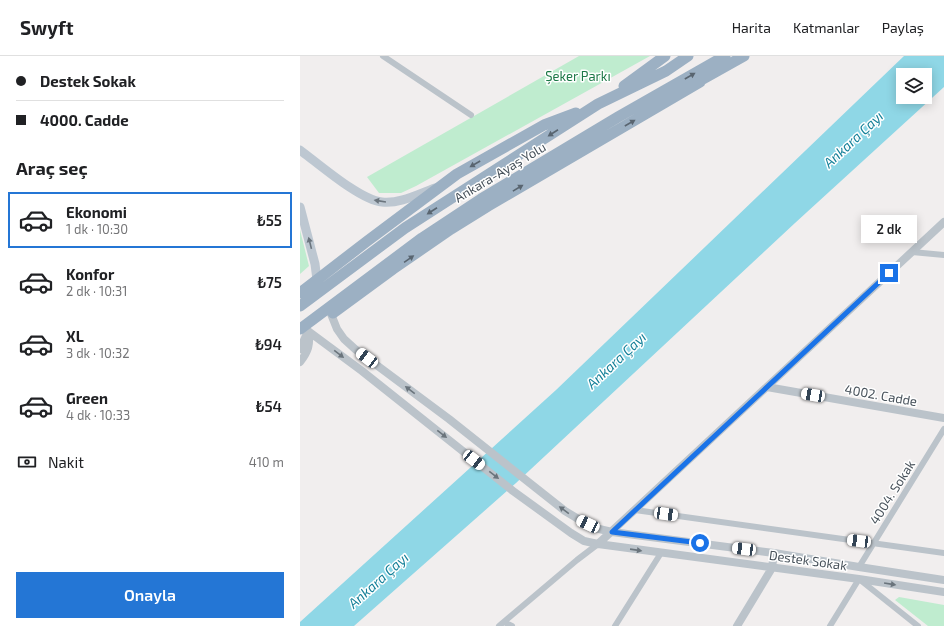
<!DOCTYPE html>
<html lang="tr">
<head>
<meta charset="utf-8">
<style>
  body { margin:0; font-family:"Exo 2",sans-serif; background:#f2f2f2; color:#202124; height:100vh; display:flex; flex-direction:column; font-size:15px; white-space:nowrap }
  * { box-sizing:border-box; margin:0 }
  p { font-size:13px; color:#757577 }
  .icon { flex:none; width:22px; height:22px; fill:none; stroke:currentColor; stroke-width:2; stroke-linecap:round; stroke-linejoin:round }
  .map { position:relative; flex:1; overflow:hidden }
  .details { display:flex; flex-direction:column; background:#fff; width:300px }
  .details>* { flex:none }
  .banner { display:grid; align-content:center; height:88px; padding:0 16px; background:#fff }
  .buttons { position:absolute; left:596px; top:12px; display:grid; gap:8px }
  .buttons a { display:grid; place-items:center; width:36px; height:36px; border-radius:0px; background:#fff; box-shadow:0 2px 10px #0003; font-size:20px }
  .end { position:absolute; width:18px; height:18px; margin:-9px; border:5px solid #1a73e8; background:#fff; box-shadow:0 0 0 2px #fff }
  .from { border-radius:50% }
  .bubble { position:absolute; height:28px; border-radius:0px; background:#fff; box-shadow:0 2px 10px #0003; font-size:13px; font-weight:600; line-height:28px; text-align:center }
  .car { position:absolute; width:12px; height:24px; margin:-12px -6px; border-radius:5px; box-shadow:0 0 3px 1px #0007; background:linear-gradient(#fff 24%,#345 0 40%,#fff 0 76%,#345 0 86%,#fff 0) }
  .banner b { display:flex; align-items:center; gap:14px; height:38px; font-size:15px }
  .banner b+b { border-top:1px solid #e0e0e0 }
  .banner i { width:10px; height:10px; background:#202124 }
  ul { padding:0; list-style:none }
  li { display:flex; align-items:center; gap:12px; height:56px; margin:0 8px 6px; padding:0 8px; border:2px solid transparent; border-radius:0px }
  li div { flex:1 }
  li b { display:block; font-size:15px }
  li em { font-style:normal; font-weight:600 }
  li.current { border-color:#2476d5 }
  li>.icon { width:36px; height:36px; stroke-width:1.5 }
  h2 { padding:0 16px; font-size:18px; line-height:48px }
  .pay { display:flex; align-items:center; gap:10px; height:44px; padding:0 16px; font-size:15px }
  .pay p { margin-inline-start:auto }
  .primary-button { display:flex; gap:8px; margin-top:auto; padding:8px 16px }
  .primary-button a { flex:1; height:46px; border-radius:0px; background:#2476d5; color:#fff; font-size:16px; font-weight:600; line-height:46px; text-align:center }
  header { display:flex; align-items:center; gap:24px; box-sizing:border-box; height:56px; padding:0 20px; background:#fff; border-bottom:1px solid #e0e0e0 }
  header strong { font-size:19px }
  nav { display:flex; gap:22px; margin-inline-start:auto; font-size:14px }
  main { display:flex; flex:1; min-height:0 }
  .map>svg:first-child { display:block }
  .green { fill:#bfeccf }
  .water { fill:#8fd7e6; fill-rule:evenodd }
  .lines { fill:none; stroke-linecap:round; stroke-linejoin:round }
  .minor { stroke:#bbc3ca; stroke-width:6 }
  .tertiary { stroke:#bbc3ca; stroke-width:8 }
  .secondary { stroke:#bdc7d1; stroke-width:9 }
  .trunk { stroke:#9cb0c3; stroke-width:11 }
  .oneway { fill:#596570 }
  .oneway2 { fill:#6b757e }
  .oneway3 { fill:#6a747c }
  .route { stroke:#1a73e8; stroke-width:5 }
  .labels { text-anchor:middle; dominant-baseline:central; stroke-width:3; stroke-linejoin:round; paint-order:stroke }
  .park-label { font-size:13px; fill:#1c7847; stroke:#fff }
  .street-label { font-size:13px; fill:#48525b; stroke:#fff }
  .water-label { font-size:14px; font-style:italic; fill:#158199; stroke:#fff }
</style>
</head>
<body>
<header>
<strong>Swyft</strong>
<nav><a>Harita</a><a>Katmanlar</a><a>Paylaş</a></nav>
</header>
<main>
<section class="details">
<div class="banner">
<b><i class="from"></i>Destek Sokak</b>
<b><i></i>4000. Cadde</b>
</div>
<h2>Araç seç</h2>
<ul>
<li class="current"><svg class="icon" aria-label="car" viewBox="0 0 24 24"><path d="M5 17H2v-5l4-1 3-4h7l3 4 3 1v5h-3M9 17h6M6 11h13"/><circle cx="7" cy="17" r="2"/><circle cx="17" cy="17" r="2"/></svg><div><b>Ekonomi</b><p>1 dk · 10:30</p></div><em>₺55</em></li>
<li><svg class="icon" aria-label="car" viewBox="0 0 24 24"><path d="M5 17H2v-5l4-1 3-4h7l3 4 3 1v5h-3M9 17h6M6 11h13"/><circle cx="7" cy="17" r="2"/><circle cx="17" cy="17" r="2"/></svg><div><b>Konfor</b><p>2 dk · 10:31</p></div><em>₺75</em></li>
<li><svg class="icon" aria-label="car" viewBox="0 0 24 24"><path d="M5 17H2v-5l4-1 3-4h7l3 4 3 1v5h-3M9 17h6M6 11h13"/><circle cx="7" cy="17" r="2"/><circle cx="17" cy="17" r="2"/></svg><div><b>XL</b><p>3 dk · 10:32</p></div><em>₺94</em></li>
<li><svg class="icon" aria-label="car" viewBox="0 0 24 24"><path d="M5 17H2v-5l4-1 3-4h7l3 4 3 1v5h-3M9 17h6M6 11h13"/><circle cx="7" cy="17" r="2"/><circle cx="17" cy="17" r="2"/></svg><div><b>Green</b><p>4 dk · 10:33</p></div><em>₺54</em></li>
</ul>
<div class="pay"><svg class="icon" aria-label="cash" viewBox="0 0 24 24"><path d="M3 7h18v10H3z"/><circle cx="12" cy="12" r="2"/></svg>Nakit<p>410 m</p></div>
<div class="primary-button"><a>Onayla</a></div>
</section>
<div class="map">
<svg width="644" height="570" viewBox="0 0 644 570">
  <rect width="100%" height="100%" fill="#f1eeee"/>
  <path class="green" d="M279,0h71l-234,130 -15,7h-22l-12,-16z
    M0,174l9,36 -9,8z
    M599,541l45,8v21h-16l-33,-26z"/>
  <path class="water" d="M604,0h40v31l-149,136 -279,260 -162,143h-54v-4l256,-232zM603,19h22v22h-22z"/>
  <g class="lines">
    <path class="minor" d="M83,0l88,59
      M612,196l32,3
      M335,454l309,43
      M559,511l85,-138
      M204,566l8,4
      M199,570l78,-66 21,-16
      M315,570l46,-73
      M530,570l29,-47 59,47"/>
    <path class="tertiary" d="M31,258l6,15 7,10 11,10 94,70 116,92 15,9 15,8 17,4 162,21 85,14 85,13
      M8,275l54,40 151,120 58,42 13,8 14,3 261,35 85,13
      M0,293l8,-18
      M0,306c8,-10 11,-18 8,-31
      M467,331l177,31
      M298,488l346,-322
      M437,570l35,-58 2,-15"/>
    <path class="secondary" d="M0,94c19,14 60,50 82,52 18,2 36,-8 53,-14
      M0,151l15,57 2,16"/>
    <path class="trunk" d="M394,28l50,-28
      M324,30l41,-30
      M0,237l66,-51 91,-68 87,-49 32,-12
      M0,250l105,-78 193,-124 68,-33 22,-15
      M33,257l60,-44 58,-40 37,-23 212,-124
      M0,273l122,-91 59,-39 137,-82 107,-61"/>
  </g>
  <defs><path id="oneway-solid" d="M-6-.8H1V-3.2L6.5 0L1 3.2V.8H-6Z"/></defs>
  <g class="oneway">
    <use href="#oneway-solid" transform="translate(390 20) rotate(-30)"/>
    <use href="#oneway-solid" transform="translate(330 67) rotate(-30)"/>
    <use href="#oneway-solid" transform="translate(253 77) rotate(147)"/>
    <use href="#oneway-solid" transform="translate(175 108) rotate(150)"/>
    <use href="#oneway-solid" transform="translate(218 132) rotate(-31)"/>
    <use href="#oneway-solid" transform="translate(132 155) rotate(147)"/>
    <use href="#oneway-solid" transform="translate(109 203) rotate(-35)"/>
  </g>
  <g class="oneway2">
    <use href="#oneway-solid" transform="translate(80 145) rotate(-171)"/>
    <use href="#oneway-solid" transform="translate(10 187) rotate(-104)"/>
  </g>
  <g class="oneway3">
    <use href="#oneway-solid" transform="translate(39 298) rotate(37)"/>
    <use href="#oneway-solid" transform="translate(110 334) rotate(-143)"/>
    <use href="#oneway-solid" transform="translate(142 378) rotate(38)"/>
    <use href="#oneway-solid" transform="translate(194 419) rotate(38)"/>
    <use href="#oneway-solid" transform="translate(264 454) rotate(-144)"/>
    <use href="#oneway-solid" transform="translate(336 494) rotate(8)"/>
    <use href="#oneway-solid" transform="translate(590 528) rotate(9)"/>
  </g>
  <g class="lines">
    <path class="route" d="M400,487l-88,-11 277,-259"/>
  </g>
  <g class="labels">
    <g class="park-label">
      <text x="278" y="20">Şeker Parkı</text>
    </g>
    <g class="street-label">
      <text transform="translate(200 116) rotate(-31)">Ankara-Ayaş Yolu</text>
      <text transform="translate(581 339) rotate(10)">4002. Cadde</text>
      <text transform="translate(592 436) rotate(-58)">4004. Sokak</text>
      <text transform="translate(508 504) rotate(8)">Destek Sokak</text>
    </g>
    <g class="water-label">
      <text transform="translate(553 83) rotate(-43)">Ankara Çayı</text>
      <text transform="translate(316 304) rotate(-43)">Ankara Çayı</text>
      <text transform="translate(78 524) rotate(-42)">Ankara Çayı</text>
    </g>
  </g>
</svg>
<div class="buttons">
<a><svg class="icon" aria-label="layers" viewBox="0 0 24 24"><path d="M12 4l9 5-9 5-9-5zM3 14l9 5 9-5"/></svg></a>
</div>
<i class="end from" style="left:400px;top:487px"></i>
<i class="end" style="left:589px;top:217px"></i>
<div class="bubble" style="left:561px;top:159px;width:56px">2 dk</div>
<i class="car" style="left:67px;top:302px;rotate:307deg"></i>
<i class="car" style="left:513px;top:339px;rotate:280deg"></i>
<i class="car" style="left:174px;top:404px;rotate:128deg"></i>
<i class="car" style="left:366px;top:458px;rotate:98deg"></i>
<i class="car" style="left:288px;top:468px;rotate:295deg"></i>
<i class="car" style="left:559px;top:485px;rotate:277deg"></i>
<i class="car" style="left:444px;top:493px;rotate:277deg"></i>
</div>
</main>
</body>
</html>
